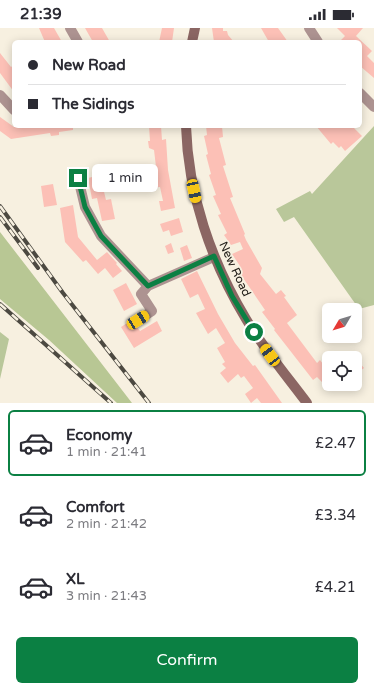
<!DOCTYPE html>
<html lang="en">
<head>
<meta charset="utf-8">
<style>
  body { margin:0; font-family:"Varela Round",sans-serif; background:#f7f7f7; color:#2b2b33; height:100vh; display:flex; flex-direction:column; font-size:15px; white-space:nowrap }
  * { box-sizing:border-box; margin:0 }
  p { font-size:13px; color:#7c7c81 }
  .icon { flex:none; width:22px; height:22px; fill:none; stroke:currentColor; stroke-width:2; stroke-linecap:round; stroke-linejoin:round }
  .map { position:relative; height:375px; overflow:hidden }
  .drawer { display:flex; flex-direction:column; background:#fff; flex:1 }
  .drawer>* { flex:none }
  .banner { position:absolute; left:12px; top:12px; width:350px; height:88px; border-radius:6px; box-shadow:0 2px 10px #0003; display:grid; align-content:center; height:88px; padding:0 16px; background:#fff }
  .needle { width:26px; rotate:232deg }
  .controls { position:absolute; left:322px; top:275px; display:grid; gap:8px }
  .controls a { display:grid; place-items:center; width:40px; height:40px; border-radius:6px; background:#fff; box-shadow:0 2px 10px #0003; font-size:20px }
  .end { position:absolute; width:18px; height:18px; margin:-9px; border:5px solid #0b8043; background:#fff; box-shadow:0 0 0 2px #fff }
  .from { border-radius:50% }
  .bubble { position:absolute; height:28px; border-radius:6px; background:#fff; box-shadow:0 2px 10px #0003; font-size:13px; font-weight:600; line-height:28px; text-align:center }
  .car { position:absolute; width:12px; height:24px; margin:-12px -6px; border-radius:5px; box-shadow:0 0 3px 1px #0007; background:linear-gradient(#f5c518 24%,#345 0 40%,#f5c518 0 76%,#345 0 86%,#f5c518 0) }
  .banner b { display:flex; align-items:center; gap:14px; height:38px; font-size:15px }
  .banner b+b { border-top:1px solid #e1e1e2 }
  .banner i { width:10px; height:10px; background:#2b2b33 }
  ul { padding:7px 0 0; list-style:none }
  li { display:flex; align-items:center; gap:12px; height:66px; margin:0 8px 6px; padding:0 8px; border:2px solid transparent; border-radius:6px }
  li div { flex:1 }
  li b { display:block; font-size:15px }
  li em { font-style:normal; font-weight:600 }
  li.current { border-color:#0b8043 }
  li>.icon { width:36px; height:36px; stroke-width:1.5 }
  .primary-button { display:flex; gap:8px; margin-top:auto; padding:8px 16px }
  .primary-button a { flex:1; height:46px; border-radius:6px; background:#0b8043; color:#fff; font-size:16px; font-weight:600; line-height:46px; text-align:center }
  .status { display:flex; justify-content:space-between; align-items:center; height:28px; padding:0 20px; background:#fff; direction:ltr }
  .status svg { height:11px; fill:currentColor }
  .map>svg:first-child { display:block }
  .green { fill:#b9c79a }
  .forest { fill:#b8c794 }
  .building { fill:#fcc0b6 }
  .lines { fill:none; stroke-linecap:round; stroke-linejoin:round }
  .street { stroke:#ad9391; stroke-width:10 }
  .secondary { stroke:#8b6663; stroke-width:10 }
  .rail-casing { stroke:#4c4941; stroke-width:4 }
  .rail { stroke:#f7f0e0; stroke-width:2.5; stroke-dasharray:8; stroke-linecap:butt }
  .route { stroke:#0b8043; stroke-width:5 }
  .labels { text-anchor:middle; dominant-baseline:central; stroke-width:3.5; stroke-linejoin:round; paint-order:stroke }
  .street-label { font-size:12px; fill:#23201a; stroke:#f7f0e0 }
</style>
</head>
<body>
<div class="status"><b>21:39</b><svg viewBox="0 0 49 12"><path d="M0 12V9h3v3zM5 12V6h3v6zM10 12V3h3v9zM15 12V0h3v12zM26 1h20v11H26zM47 4h2v5h-2z"/></svg></div>
<div class="map">
<svg width="374" height="375" viewBox="0 0 374 375">
  <rect width="100%" height="100%" fill="#f7f0e0"/>
  <path class="green" d="M374,98v179l-15,4 -65,-92 -10,5 -8,-13 34,-18 2,3z
    M0,304l9,7 -9,40z"/>
  <path class="forest" d="M0,204l132,171h-15l-68,-63 -49,-41z"/>
  <path class="building" d="M39,0h15l8,14h-17z
    M85,0h17l8,14h-17z
    M162,0h12l-2,14h-13z
    M212,0h11v3h4l1,4 6,7h-20z
    M261,0h17l10,14h-19z
    M337,0h26l-7,8 16,15 -5,5 7,7v15l-14,-12v-24h-21l6,-6z
    M0,25l11,14 3,-2v27l-14,-19z
    M0,89l14,10 59,-1v4l-14,2v3l-8,1 -1,-3 -39,6 -11,-8z
    M149,98h12l1,14 4,-1 2,31 7,38 -14,3 -2,-10h4l-3,-14 -8,1 -2,-12 7,-1 -3,-25 -5,-2 -1,-7h2z
    M206,98h16l1,11 -4,1 7,27 -3,1 10,31 -3,1 15,36 -1,1 2,5 16,28 -2,6 16,20 5,-4 5,6 -2,1 13,18 -10,8 30,40 3,-3 9,12v17l-12,-12 -4,3 -39,-50 1,-1 -13,-17 3,-2 -26,-38 1,-6 -8,-12 11,-5 -3,-7 -9,3 -7,-10 3,-2 -9,-18 3,-1 -8,-18 3,-1 -7,-20 2,-1 -5,-19 2,-1 -4,-18 3,-1z
    M316,98h36l10,10 -17,15 -4,-5 -2,2 -6,-6 -2,2z
    M100,147l6,25 5,-1 4,20 -13,2 -5,-23 -5,1 -4,-21z
    M53,156l4,21 -13,2 -3,-21z
    M73,177l5,32 19,23 10,-8 10,11 -1,1 6,7 -9,7 -8,-10 -7,6 -12,-14 -3,2 -18,-20 -5,-34z
    M179,190l4,14 -12,4 -2,-6 -6,2 -3,-8z
    M171,215l3,9 -6,2 -3,-8z
    M187,217l5,13 -8,3 -4,-13z
    M197,243l21,43 17,29 18,23 2,-1 27,38h-21l-4,-5 -6,5 -6,-9 8,-6 -9,-12 -3,2 -3,-4 -10,9 -8,-10 6,-5 -4,-4 3,-2 -8,-14 8,-5 -9,-15 -8,6 -12,-21 9,-4 -7,-15 -8,4 -9,-19z
    M126,255l11,21 -13,7 -11,-21z
    M132,292l8,11 17,-10 5,10 -28,17 -13,-21z
    M355,329l9,11 -9,7z"/>
  <g class="lines">
    <path class="street" d="M70,0l8,14
      M309,0l9,14
      M360,65l14,14
      M0,67l14,15
      M78,150l7,29 16,29 47,50 66,-29
      M138,292l14,-9 -11,-17 7,-8"/>
    <path class="secondary" d="M192,14l3,-14
      M186,98c2,68 25,135 60,193 18,30 40,56 61,84"/>
    <g class="rail-casing">
      <path id="rail" d="M0,178l63,87 86,110
        M0,189l38,51
        M0,276l111,99"/>
    </g>
    <use href="#rail" class="rail"/>
  </g>
  <g class="lines">
    <path class="route" d="M78,150l7,29 16,29 47,50 66,-30 18,40 22,36"/>
  </g>
  <g class="labels">
    <g class="street-label">
      <text transform="translate(235 241) rotate(65)">New Road</text>
    </g>
  </g>
</svg>
<div class="controls">
<a><svg class="needle" viewBox="-14 -14 28 28"><path d="M0-13l5 13h-10z" fill="#e53935"/><path d="M0 13l5-13h-10z" fill="#7c7c81"/></svg></a>
<a><svg class="icon" aria-label="locate" viewBox="0 0 24 24"><circle cx="12" cy="12" r="6"/><path d="M12 2v4M12 18v4M2 12h4M18 12h4"/></svg></a>
</div>
<i class="end from" style="left:254px;top:304px"></i>
<i class="end" style="left:78px;top:150px"></i>
<div class="bubble" style="left:92px;top:136px;width:66px">1 min</div>
<i class="car" style="left:194px;top:163px;rotate:168deg"></i>
<i class="car" style="left:138px;top:292px;rotate:58deg"></i>
<i class="car" style="left:270px;top:327px;rotate:323deg"></i>
<div class="banner">
<b><i class="from"></i>New Road</b>
<b><i></i>The Sidings</b>
</div>
</div>
<section class="drawer">
<ul>
<li class="current"><svg class="icon" aria-label="car" viewBox="0 0 24 24"><path d="M5 17H2v-5l4-1 3-4h7l3 4 3 1v5h-3M9 17h6M6 11h13"/><circle cx="7" cy="17" r="2"/><circle cx="17" cy="17" r="2"/></svg><div><b>Economy</b><p>1 min · 21:41</p></div><em>£2.47</em></li>
<li><svg class="icon" aria-label="car" viewBox="0 0 24 24"><path d="M5 17H2v-5l4-1 3-4h7l3 4 3 1v5h-3M9 17h6M6 11h13"/><circle cx="7" cy="17" r="2"/><circle cx="17" cy="17" r="2"/></svg><div><b>Comfort</b><p>2 min · 21:42</p></div><em>£3.34</em></li>
<li><svg class="icon" aria-label="car" viewBox="0 0 24 24"><path d="M5 17H2v-5l4-1 3-4h7l3 4 3 1v5h-3M9 17h6M6 11h13"/><circle cx="7" cy="17" r="2"/><circle cx="17" cy="17" r="2"/></svg><div><b>XL</b><p>3 min · 21:43</p></div><em>£4.21</em></li>
</ul>
<div class="primary-button"><a>Confirm</a></div>
</section>
</body>
</html>
